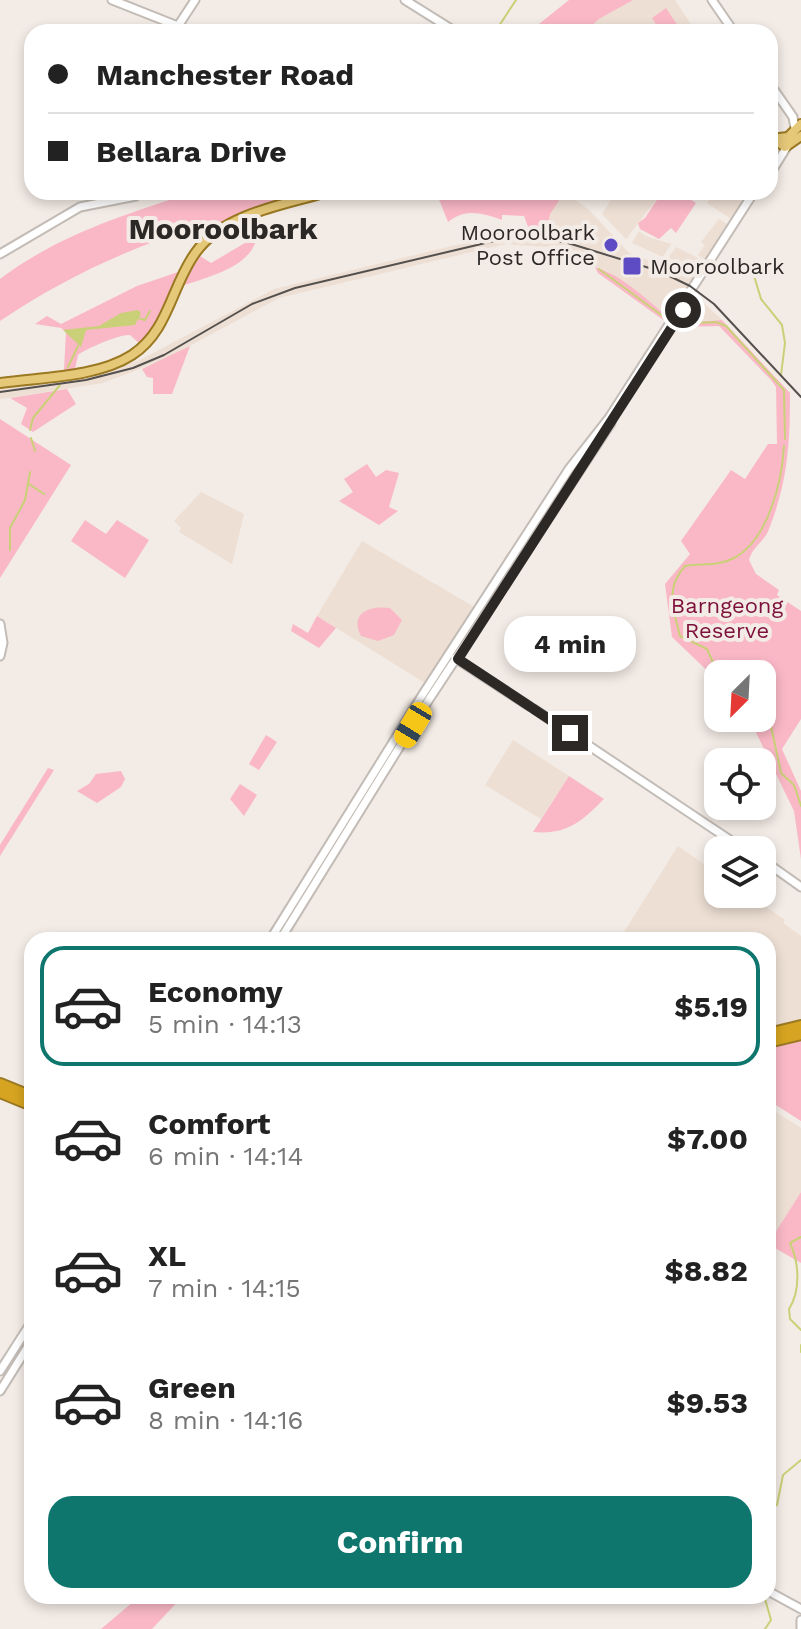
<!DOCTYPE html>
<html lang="en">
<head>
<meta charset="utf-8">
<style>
  body { margin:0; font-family:"Work Sans",sans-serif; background:#f2f2f2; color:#222; height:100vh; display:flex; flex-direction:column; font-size:30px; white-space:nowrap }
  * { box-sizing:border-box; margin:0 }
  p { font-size:26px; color:#767676 }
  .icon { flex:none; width:44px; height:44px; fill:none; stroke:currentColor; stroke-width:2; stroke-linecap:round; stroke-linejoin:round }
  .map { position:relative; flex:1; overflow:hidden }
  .drawer { position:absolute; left:24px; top:932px; width:752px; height:672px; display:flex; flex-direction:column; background:#fff; border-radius:24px; box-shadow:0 4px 12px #0003 }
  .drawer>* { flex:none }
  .banner { position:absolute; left:24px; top:24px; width:754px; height:176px; border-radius:24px; box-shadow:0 4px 12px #0003; display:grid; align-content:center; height:176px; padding:0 24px; background:#fff }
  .needle { width:52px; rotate:204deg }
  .fabs { position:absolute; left:704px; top:660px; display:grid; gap:16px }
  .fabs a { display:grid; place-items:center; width:72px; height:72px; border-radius:16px; background:#fff; box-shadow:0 4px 12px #0003; font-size:40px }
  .end { position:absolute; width:36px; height:36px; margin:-18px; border:10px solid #2b2826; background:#fff; box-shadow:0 0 0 4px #fff }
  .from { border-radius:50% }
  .bubble { position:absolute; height:56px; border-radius:24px; background:#fff; box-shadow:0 4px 12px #0003; font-size:26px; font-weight:700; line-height:56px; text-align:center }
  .car { position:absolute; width:24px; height:48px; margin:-24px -12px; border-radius:10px; box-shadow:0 0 6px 2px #0007; background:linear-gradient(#f5c518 24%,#345 0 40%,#f5c518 0 76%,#345 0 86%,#f5c518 0) }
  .banner b { display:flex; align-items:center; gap:28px; height:76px; font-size:30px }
  .banner b+b { border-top:2px solid #e0e0e0 }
  .banner i { width:20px; height:20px; background:#222 }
  ul { padding:14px 0 0; list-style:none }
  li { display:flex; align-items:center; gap:24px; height:120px; margin:0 16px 12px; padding:0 8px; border:4px solid transparent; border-radius:24px }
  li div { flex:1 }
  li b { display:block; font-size:30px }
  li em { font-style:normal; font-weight:700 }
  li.current { border-color:#0f766e }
  li>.icon { width:72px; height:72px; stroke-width:1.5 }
  .cta { display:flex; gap:16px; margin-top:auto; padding:16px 24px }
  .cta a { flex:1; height:92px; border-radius:24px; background:#0f766e; color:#fff; font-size:32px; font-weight:700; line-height:92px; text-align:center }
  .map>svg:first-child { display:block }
  .built { fill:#eddfd4 }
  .green { fill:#fab8c6 }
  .water { fill:#c9d077 }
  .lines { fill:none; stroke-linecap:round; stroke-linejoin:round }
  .stream { stroke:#c9d077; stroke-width:2 }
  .secondary-casing { stroke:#c3bcb6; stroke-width:11 }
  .primary-casing { stroke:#9a7922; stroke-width:12 }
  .highway-casing { stroke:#9a7922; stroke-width:14 }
  .secondary { stroke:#fff; stroke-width:7 }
  .primary { stroke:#e6c879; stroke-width:8 }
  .highway { stroke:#d6a420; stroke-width:10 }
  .rail { stroke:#54504d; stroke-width:2 }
  .route { stroke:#2b2826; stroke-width:10 }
  .poi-dot { fill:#5e4cc5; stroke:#f3ebe5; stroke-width:3 }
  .labels { text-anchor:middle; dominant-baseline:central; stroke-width:8; stroke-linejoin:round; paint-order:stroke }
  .poi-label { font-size:22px; fill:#2b2826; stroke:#f3ebe5; text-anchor:end }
  .park-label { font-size:22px; fill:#7c103a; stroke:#f3ebe5 }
  .district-label { font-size:30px; font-weight:bold; fill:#2b2826; stroke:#f3ebe5 }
</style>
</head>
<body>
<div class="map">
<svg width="801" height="1629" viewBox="0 0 801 1629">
  <rect width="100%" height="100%" fill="#f3ebe5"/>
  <path class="built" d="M633,0h42l21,32h-111l14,-13z
    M565,192l24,18 40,43 65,25 -25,40 -63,-48 -42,-13 -5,-9 -54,-4 -226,54 -114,61 -62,24 -103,16v-12l102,-15 38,-12 134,-71 182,-44 74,-13 17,3 3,-21z
    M616,192h46l-36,47 -24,-25z
    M714,192h36l-19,27 -24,-16z
    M719,219l8,5 -22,36 -7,-5 7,-10 -4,-3z
    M639,231l6,5 26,8 -8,13 -31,-14z
    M676,247l28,14 -5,10 -31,-13z
    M697,298l9,7 16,15 -29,2 -10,-6z
    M201,492l43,22 -12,50 -53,-32 2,-4 -7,-7z
    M362,541l114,67 -51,75 -108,-67z
    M513,740l56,36 -28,43 -56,-34z
    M678,846l40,28v20h29l38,26 -2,3 18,13v83l-33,8v-87h-149z
    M768,1107l33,21v64l-33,52z"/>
  <path class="green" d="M569,0h64l-34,19 -14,13h-56z
    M666,8l16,24h-21l-9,-14z
    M194,192h126l-40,12 -76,35 -16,-10c-71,25 -125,50 -188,92v-42c58,-44 126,-65 194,-87z
    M436,192h129l-15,22 -3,21 -17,-3 -6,-16 -22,-1v5c-20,-7 -36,-12 -54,2z
    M662,192h17l17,11 -20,30 -5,-5 -12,11 -19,-10 -2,-6 7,-5z
    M257,236c-5,31 -47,40 -75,50l18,-30 11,7z
    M595,267c27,8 52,33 74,51l-3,4 -68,-49z
    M181,271l-23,51 -18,22 -10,-9c-10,-1 -45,14 -52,20l-3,14 -11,1 2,-38 -5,-4 -26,-4 12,-8 14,8 76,-38z
    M683,316l11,6 28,-2 68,73c0,50 -2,88 -21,136 -4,12 -17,18 -20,31l7,14 23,16 -2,5 24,16v108l-19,30 19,42v68l-7,-48 -45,-93h13v-44h-44v7l-46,-44 -7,-53 25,-30 -9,-13 50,-71 14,9 23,-35h9l-1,-57 -5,-7 -52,-54 -43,1z
    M190,346l-18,48h-19v-16l-6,-1 -5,-8z
    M67,389l9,15 -43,28 -12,-8 6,-16 -17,-10z
    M0,419l71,46 -71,113z
    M367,464l9,13 10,-7 13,3 -10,34 9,4 -19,14 -40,-24 14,-9 -9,-13z
    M85,520l21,14 11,-14 32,20 -24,38 -54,-37z
    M390,608l12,12 -8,15 -16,6 -17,-5c-12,-23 9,-31 29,-28z
    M317,616l19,12 -17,20 -28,-17 2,-7 15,9z
    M266,735l11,7 -18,28 -10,-6z
    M48,768l6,2 -54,86v-11z
    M121,771l4,8 -4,8 -24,16 -20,-12 12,-7 7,-10z
    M569,776l35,23c-23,23 -37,36 -71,33z
    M240,784l17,11 -13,21 -14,-17z
    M801,1037v84l-33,-21v-56z
    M801,1192v71l-33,-19z
    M140,1596h43l-31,33h-51z"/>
  <path class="water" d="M138,310l3,3 -6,12 -49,5 -5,17 -18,-17 36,-4 22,-13z"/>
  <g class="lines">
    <path class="stream" d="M495,32l21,-32
      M599,269l69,51
      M752,269l9,30 21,26 3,18 -4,32
      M138,318l7,2 5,-9
      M677,324l39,-2 10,4 58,64 1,49
      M68,367l10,-21
      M30,430l3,-12 27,-33
      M31,438l4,13
      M29,484l15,10
      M10,550v-22l15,-28 5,-28
      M725,674l-9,-5 -9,-20 -27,-13c-7,-28 -15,-48 5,-70 17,-3 32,1 49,-8 34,-18 48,-76 50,-112
      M762,710l6,2 13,61 13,12 7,21
      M801,1237l-11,6c9,19 11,47 -1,66l1,10 11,11
      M801,1345v7
      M768,1510l9,-5 6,-30 18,-15
      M768,1578l5,13
      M765,1629l6,-9 -6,-21 3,-3"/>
    <g class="secondary-casing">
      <path id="secondary" d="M112,0l81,32
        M405,0l51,32
        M712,0l22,32
        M178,26l17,-26
        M242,32h32
        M770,84l23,33 2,11
        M770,174l18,-29
        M0,254l80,-47 56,-11 3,-4
        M0,624l3,19 -3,13
        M455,658l74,48
        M534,709l211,141
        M770,865l31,22
        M270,940l153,-246 146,-225 40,-51 145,-226
        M280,940l146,-236 185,-281
        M0,1371l32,-50
        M0,1391l32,-51
        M768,1591l33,18
        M801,1629v-9"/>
    </g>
    <g class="primary-casing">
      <path id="primary" d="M770,139l18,-2 13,-13
        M783,139l-2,5 4,3 16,-11
        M0,383c41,-6 96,-5 132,-28 37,-24 39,-69 64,-103 27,-38 89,-48 132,-60"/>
    </g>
    <g class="highway-casing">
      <path id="highway" d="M768,1034l33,-8
        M768,1042l33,-8
        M0,1084l32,13
        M0,1092l32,13"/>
    </g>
    <use href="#secondary" class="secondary"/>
    <use href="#primary" class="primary"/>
    <use href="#highway" class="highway"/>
    <path class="rail" d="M0,392l86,-12 47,-12 31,-13 88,-51 43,-16 199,-47 36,-4 38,6 91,28 31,15 24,18 87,93"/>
  </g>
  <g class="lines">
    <path class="route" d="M570,733l-112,-74 225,-349"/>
  </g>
  <g class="poi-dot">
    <circle cx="611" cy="245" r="8"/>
    <rect x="622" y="256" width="20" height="20" rx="4"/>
  </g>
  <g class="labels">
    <g class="poi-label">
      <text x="595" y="232">Mooroolbark<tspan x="595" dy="25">Post Office</tspan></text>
      <text x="650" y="266" text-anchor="start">Mooroolbark</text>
    </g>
    <g class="park-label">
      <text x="727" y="605">Barngeong<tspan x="727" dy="25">Reserve</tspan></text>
    </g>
    <g class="district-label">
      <text x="223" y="228">Mooroolbark</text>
    </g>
  </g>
</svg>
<div class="fabs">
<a><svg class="needle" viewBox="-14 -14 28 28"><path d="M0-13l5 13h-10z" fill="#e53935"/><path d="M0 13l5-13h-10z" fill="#767676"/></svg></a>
<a><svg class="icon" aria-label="locate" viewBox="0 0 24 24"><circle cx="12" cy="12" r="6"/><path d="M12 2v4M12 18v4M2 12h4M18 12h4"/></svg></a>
<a><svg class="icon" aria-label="layers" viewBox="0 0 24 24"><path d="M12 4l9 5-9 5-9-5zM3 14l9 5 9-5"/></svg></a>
</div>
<i class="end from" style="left:683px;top:310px"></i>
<i class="end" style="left:570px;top:733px"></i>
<div class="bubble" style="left:504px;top:616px;width:132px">4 min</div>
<i class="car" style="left:413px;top:725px;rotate:211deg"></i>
<div class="banner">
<b><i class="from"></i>Manchester Road</b>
<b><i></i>Bellara Drive</b>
</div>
<section class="drawer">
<ul>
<li class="current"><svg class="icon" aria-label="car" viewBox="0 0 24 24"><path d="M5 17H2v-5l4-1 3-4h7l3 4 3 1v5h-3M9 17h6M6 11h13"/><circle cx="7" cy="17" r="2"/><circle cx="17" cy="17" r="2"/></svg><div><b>Economy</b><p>5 min · 14:13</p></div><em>$5.19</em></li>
<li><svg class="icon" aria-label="car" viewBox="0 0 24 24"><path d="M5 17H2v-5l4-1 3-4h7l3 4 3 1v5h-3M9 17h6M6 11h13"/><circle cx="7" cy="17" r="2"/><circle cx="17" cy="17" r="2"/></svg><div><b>Comfort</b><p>6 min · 14:14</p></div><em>$7.00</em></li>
<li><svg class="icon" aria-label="car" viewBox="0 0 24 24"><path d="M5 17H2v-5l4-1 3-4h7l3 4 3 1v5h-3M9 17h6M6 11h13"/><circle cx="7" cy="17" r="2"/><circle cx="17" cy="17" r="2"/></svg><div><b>XL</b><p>7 min · 14:15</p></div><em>$8.82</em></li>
<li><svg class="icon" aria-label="car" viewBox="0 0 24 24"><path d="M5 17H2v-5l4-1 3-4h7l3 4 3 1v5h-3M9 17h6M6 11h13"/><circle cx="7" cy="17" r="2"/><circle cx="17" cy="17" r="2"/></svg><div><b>Green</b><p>8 min · 14:16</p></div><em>$9.53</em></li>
</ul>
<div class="cta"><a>Confirm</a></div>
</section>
</div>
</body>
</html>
